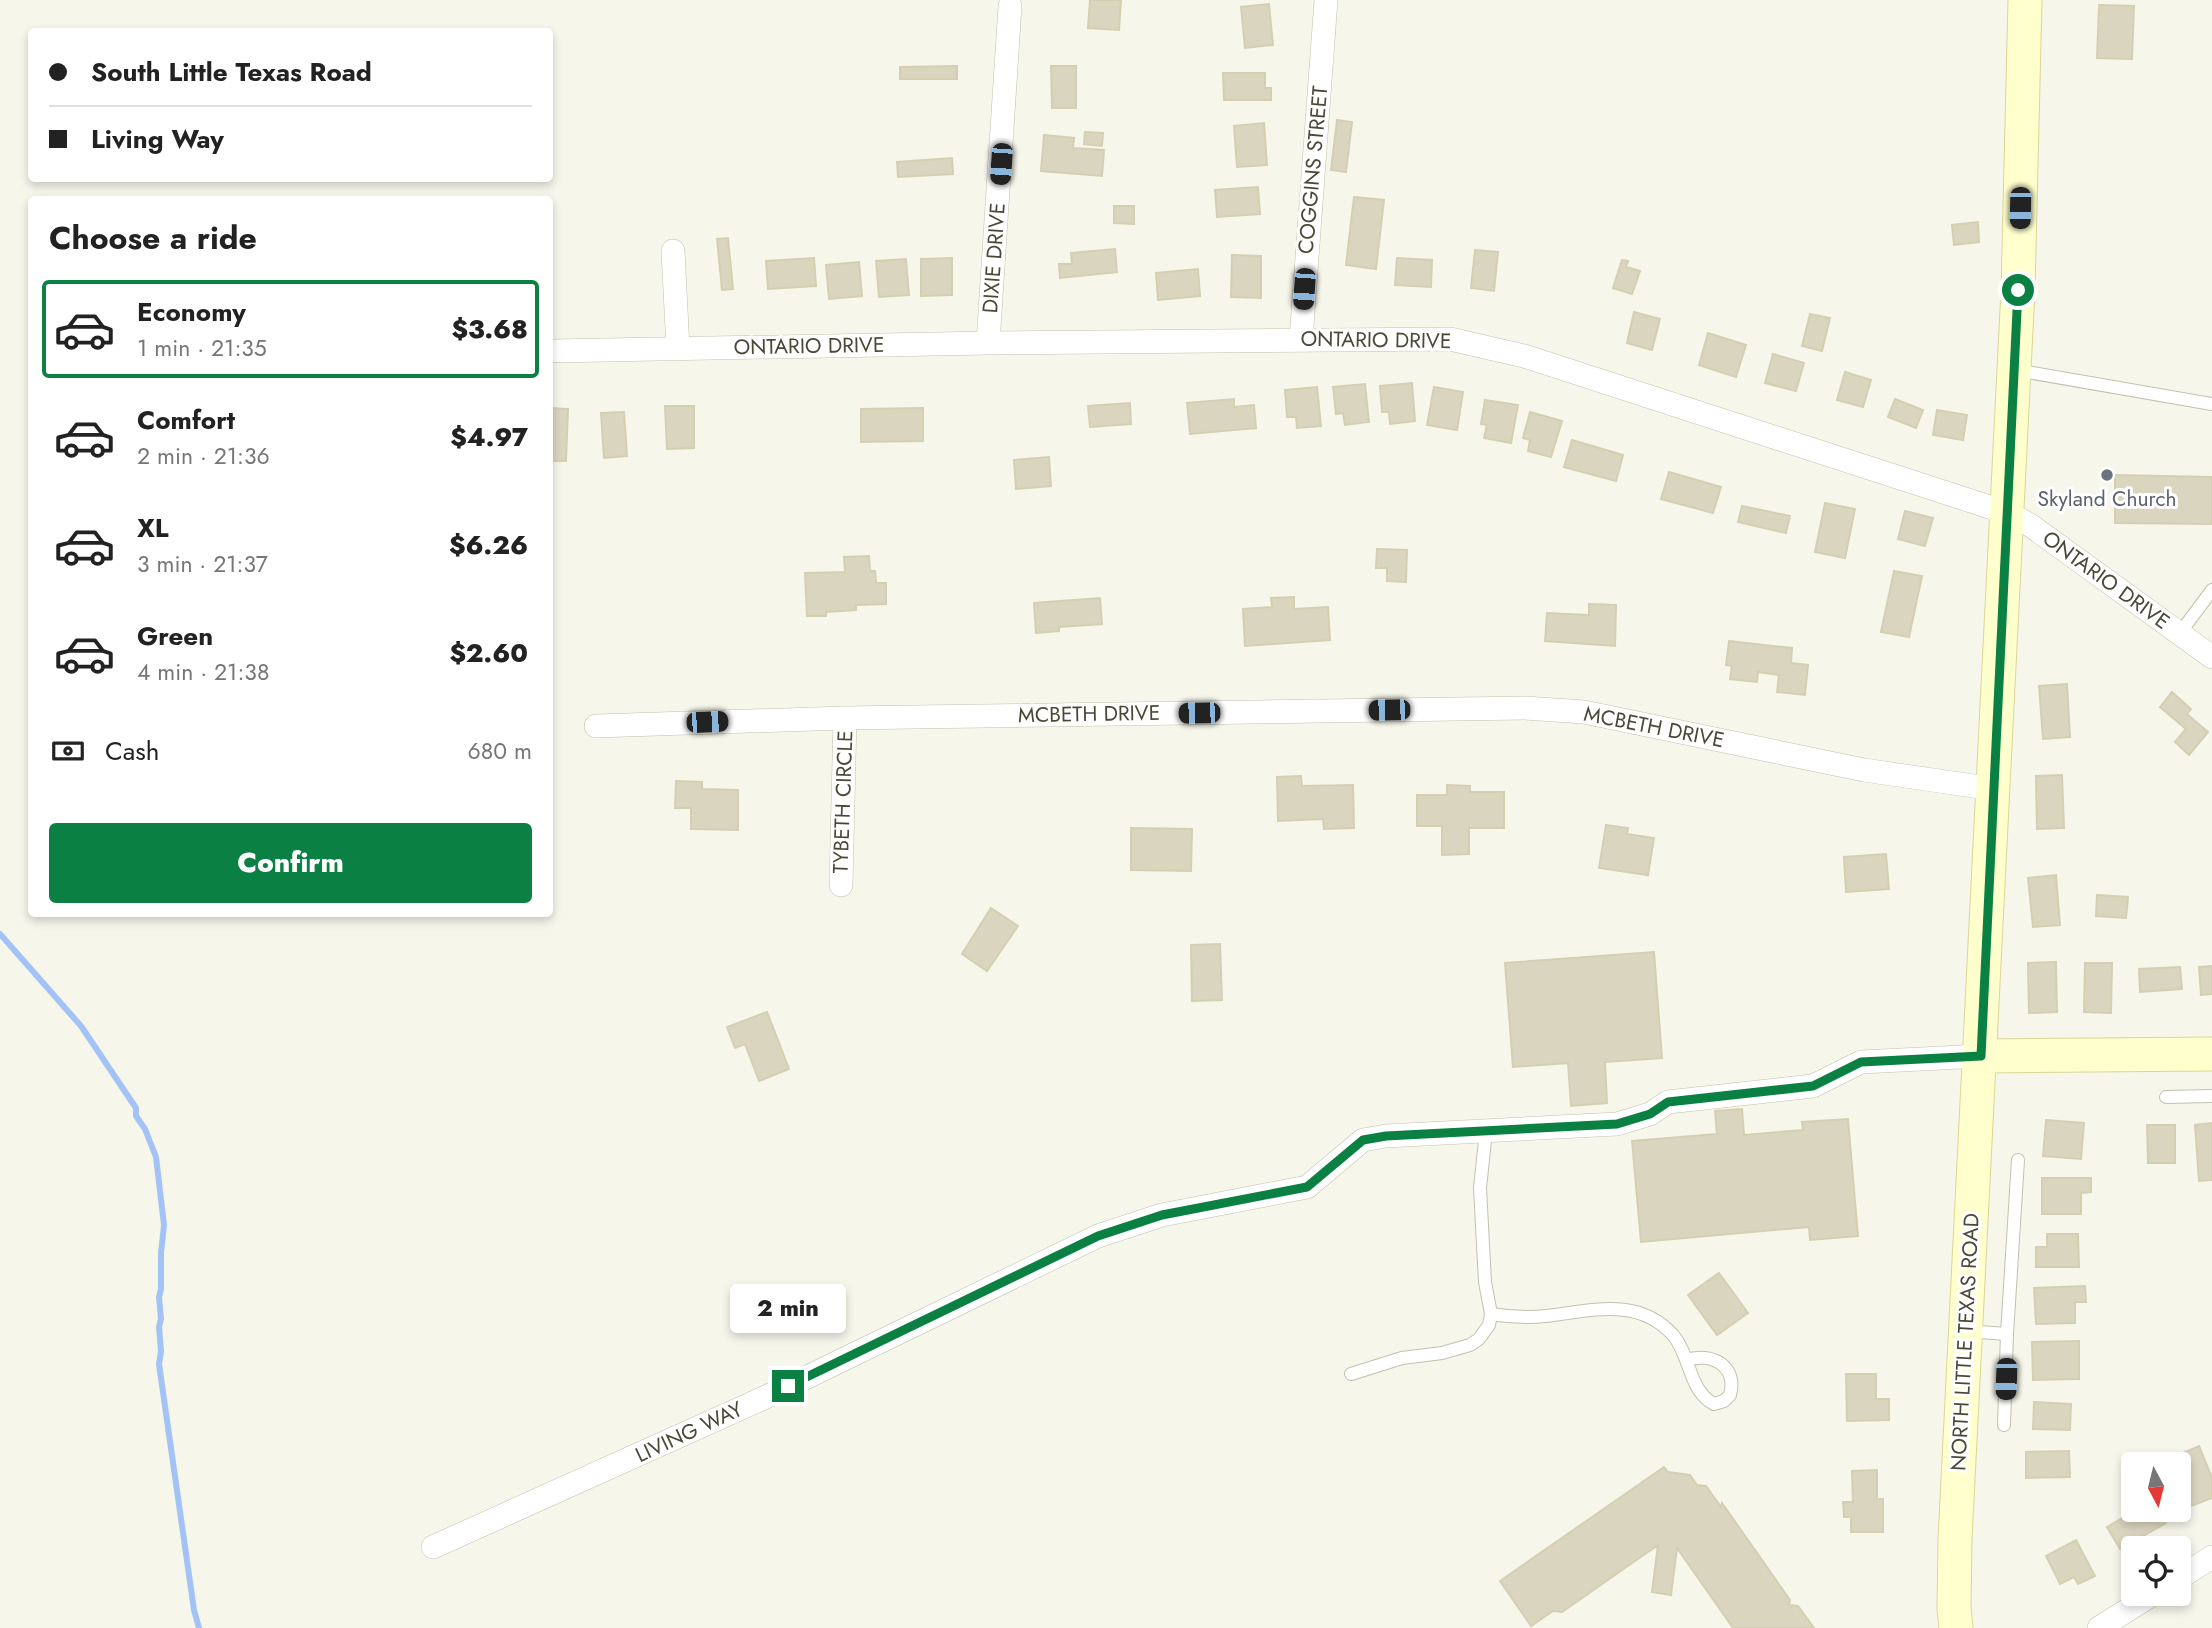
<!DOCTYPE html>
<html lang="en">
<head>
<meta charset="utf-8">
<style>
  body { margin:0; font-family:Jost,sans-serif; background:#f2f2f2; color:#222; height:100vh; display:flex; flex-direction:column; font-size:26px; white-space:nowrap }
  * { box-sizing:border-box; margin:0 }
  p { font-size:23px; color:#767676 }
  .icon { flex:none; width:38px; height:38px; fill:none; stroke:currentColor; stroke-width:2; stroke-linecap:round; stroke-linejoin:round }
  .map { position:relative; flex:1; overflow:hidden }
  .sheet { position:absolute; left:28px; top:196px; width:525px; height:721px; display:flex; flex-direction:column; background:#fff; border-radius:7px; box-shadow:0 4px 10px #0003 }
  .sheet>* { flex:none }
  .banner { position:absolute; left:28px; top:28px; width:525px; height:154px; border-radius:7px; box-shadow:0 4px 10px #0003; display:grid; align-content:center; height:154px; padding:0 21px; background:#fff }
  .needle { width:46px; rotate:173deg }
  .buttons { position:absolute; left:2121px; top:1452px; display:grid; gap:14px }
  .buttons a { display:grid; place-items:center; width:70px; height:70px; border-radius:7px; background:#fff; box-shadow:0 4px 10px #0003; font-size:35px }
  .end { position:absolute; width:32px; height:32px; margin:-16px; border:9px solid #0b8043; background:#fff; box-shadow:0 0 0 4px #fff }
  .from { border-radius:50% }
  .bubble { position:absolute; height:49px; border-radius:7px; background:#fff; box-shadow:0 4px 10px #0003; font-size:23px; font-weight:800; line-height:49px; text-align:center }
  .car { position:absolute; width:21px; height:42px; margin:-21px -10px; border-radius:9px; box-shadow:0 0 5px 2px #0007; background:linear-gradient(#222 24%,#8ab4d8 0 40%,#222 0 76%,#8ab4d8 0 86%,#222 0) }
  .banner b { display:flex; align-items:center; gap:24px; height:66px; font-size:26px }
  .banner b+b { border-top:2px solid #e0e0e0 }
  .banner i { width:18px; height:18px; background:#222 }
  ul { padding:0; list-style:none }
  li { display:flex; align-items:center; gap:21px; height:98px; margin:0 14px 10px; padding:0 7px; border:4px solid transparent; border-radius:7px }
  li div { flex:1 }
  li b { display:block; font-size:26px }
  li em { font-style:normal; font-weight:800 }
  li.active { border-color:#0b8043 }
  li>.icon { width:63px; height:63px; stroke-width:1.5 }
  h2 { padding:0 21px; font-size:32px; line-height:84px }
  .pay { display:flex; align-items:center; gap:18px; height:77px; padding:0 21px; font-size:26px }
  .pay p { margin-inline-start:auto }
  .action { display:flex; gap:14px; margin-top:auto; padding:14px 21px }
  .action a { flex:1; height:80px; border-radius:7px; background:#0b8043; color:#fff; font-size:28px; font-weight:800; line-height:80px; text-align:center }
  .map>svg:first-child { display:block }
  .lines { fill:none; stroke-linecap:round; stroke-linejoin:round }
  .stream { stroke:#a3c3f7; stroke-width:6 }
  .building { fill:#dad5bf; stroke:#d5cfb1; stroke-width:2 }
  .lane-casing { stroke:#c3c1ac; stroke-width:14 }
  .street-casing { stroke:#c3c1ac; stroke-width:24 }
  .secondary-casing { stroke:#dad797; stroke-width:35 }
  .lane { stroke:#fff; stroke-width:12 }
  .street { stroke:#fff; stroke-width:23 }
  .secondary { stroke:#fffecd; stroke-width:33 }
  .route { stroke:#0b8043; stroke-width:9 }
  .worship-dot { fill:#6b7280; stroke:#fff; stroke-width:2.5 }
  .labels { text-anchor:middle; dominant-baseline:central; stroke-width:6; stroke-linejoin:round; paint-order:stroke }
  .street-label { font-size:21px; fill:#4c4838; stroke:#fff }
  .worship-label { font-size:21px; fill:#5b616d; stroke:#fff }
</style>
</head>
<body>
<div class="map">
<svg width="2212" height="1628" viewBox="0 0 2212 1628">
  <rect width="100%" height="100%" fill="#f7f6eb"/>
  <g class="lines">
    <path class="stream" d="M0,934l81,92 55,82v8l9,13 11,28 8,68 -3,28v36l-2,8 2,22 -2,8 2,24 -2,13 35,246 5,18"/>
  </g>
  <path class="building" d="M1090,0h31l-2,30 -31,-2z
    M1269,4l4,41 -28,3 -4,-41z
    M2099,5l35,1 -2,53 -35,-1z
    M957,66v13h-57v-12z
    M1051,66h25v42h-24z
    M1223,73h42v15h6v12h-47z
    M1337,120l15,2 -6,50 -15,-2z
    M1264,123l3,42 -30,2 -3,-41z
    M1085,132l18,1 -1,13 -18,-2z
    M1044,135l30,3 -1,10 31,2 -2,26 -61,-5z
    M952,158l1,16 -55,3 -1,-15z
    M1258,187l2,27 -43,3 -2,-27z
    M1354,197l30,3 -8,69 -30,-4z
    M1114,206h20v18l-20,-1z
    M1978,222l1,20 -25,3 -2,-20z
    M728,238l5,51 -11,1 -5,-51z
    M1115,249l2,23 -57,6 -1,-14h13l-1,-11z
    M1475,250l23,2 -4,39 -23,-3z
    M1232,255l29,1v42l-30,-1z
    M814,258l2,28 -48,3 -2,-28z
    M952,258v37l-31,1v-37z
    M1397,258l35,2 -1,27 -36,-2z
    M906,259l3,36 -30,2 -3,-36z
    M1622,260l6,1 -2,6 14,4 -8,23 -19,-6z
    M859,262l3,34 -33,3 -3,-34z
    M1198,269l2,27 -42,4 -2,-27z
    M1634,312l26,7 -8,31 -25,-7z
    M1810,314l20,4 -8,33 -20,-5z
    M1708,333l38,12 -10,32 -37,-12z
    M1773,354l31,9 -8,28 -31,-8z
    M1845,372l26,8 -8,27 -26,-7z
    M1412,383l3,38 -25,3 -1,-12h-7l-2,-26z
    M1365,384l4,38 -24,3 -2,-12 -7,1 -3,-27z
    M1317,387l4,39 -24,2 -1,-11h-9l-2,-27z
    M1434,387l29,5 -6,38 -30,-5z
    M1234,399v8l20,-2 2,23 -66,6 -3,-31z
    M1895,399l28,11 -7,18 -28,-11z
    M1485,400l33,5 -7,38 -27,-5 3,-13 -6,-1z
    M1130,403l1,21 -41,3 -2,-21z
    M665,406h29v42l-27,1z
    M550,408l18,1 -2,52h-16z
    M923,408v33l-62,1v-33z
    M1937,410l30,5 -4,25 -30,-5z
    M624,412l3,44 -23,2 -3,-45z
    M1530,412l32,9 -11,36 -23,-6 2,-11 -7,-2z
    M1572,440l51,15 -7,26 -52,-14z
    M1049,457l2,29 -35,3 -2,-29z
    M1669,472l52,15 -8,26 -52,-14z
    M2115,475l97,2v47l-97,-1z
    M1825,503l30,6 -10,49 -30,-6z
    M1742,506l48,10 -4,17 -48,-11z
    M1905,511l28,7 -8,28 -27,-7z
    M1377,549l30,1 -1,32 -19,-1v-13h-11z
    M869,556l1,15h5l1,12h10v21l-30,1v5l-30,2v4h-19l-2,-43 40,-1 -1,-15z
    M1894,571l28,5 -13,61 -28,-5z
    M1294,597v12l34,-2 2,33 -85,6 -2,-37 29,-2 -1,-9z
    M1100,598l2,26 -43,3v4l-23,2 -2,-30z
    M1589,604l27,1 -1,41 -70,-5 2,-28 42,2z
    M1729,641l63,7 -1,15 17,2 -3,30 -28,-3 2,-17 -21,-3 -1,10 -27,-3 2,-13 -6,-1z
    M2067,684l3,53 -27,2 -4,-53z
    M2172,692l19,17 -4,5 21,18 -19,23 -14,-13 11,-13 -26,-22z
    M2062,775l2,53 -27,1 -1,-53z
    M1301,776l1,10 51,-1 1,43 -30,1 -1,-10 -45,2 -1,-44z
    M676,781l26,1v7l36,1v40l-47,-1v-21h-16z
    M1447,785l23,1v6h34v36h-35v26l-27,1v-29h-25v-31h30z
    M1606,825l22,3 -1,6 27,4 -6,37 -49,-7z
    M1131,828l61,1 -1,42 -60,-1z
    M1886,854l3,35 -43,3 -2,-35z
    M2056,875l4,50 -27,2 -5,-49z
    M2097,895l31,2 -2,21 -30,-2z
    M991,908l27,18 -31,45 -25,-17z
    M1220,944l2,56 -30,1 -1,-56z
    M1654,952l8,106 -57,4 2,41 -36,3 -3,-43 -55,4 -8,-104z
    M2056,962l1,50 -28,1 -1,-50z
    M2085,963h27l-1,50 -27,-1z
    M2212,966v28l-11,1 -2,-28z
    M2180,967l2,22 -42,3 -1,-23z
    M767,1012l22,57 -30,12 -14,-37 -10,4 -8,-21z
    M1742,1109l2,26 59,-5 -1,-8 46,-3 10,117 -48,4 -1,-13 -168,15 -9,-101 85,-7 -2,-23z
    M2046,1120l38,3 -3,36 -38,-3z
    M2212,1123v57l-13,1 -4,-56z
    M2147,1125h28v38h-27z
    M2042,1178h49v14l-10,1v21h-39z
    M2047,1234h31l1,33h-43v-20h11z
    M1719,1273l29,40 -31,22 -29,-40z
    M2085,1286l1,16h-11v21l-39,1 -2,-36z
    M2079,1341v38l-46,1 -1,-38z
    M1846,1374h30v25h13v21l-42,1z
    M2034,1402l37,2 -1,26 -37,-1z
    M2199,1446l13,32v20l-21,8 -12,-29v-12h-5l-3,-7z
    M2069,1451l1,26 -44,1v-26z
    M1664,1467l4,5 22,3 7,10 9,1 15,21 1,-4 68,97 -1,5 9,1 16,22h-81l-56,-80 -6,47 -19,-3 6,-47 -96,67 -9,-1 -22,15 -31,-45z
    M1877,1470v29h6v33h-32v-15h-7l-1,-15h10l-1,-31z
    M2136,1510h23l7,13 -46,26 -13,-22z
    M2076,1540l19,36 -17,8 -4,-7 -14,7 -14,-28z"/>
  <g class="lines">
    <g class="lane-casing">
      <path id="lane" d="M2016,370l196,34
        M2180,633l32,-43
        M2166,1097l46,-1
        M1491,1314c19,3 36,4 55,2 45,-5 92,-20 127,19 18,21 15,55 41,69l10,-3 6,-6c8,-30 -19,-43 -44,-35
        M1966,1331l41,3 11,-174
        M1351,1374l51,-16 40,-5 28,-8 9,-6 10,-14 2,-11 -6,-32 -5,-94 6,-57
        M2004,1425l3,-91"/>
    </g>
    <g class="street-casing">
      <path id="street" d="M673,251l5,98
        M1301,339l25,-339
        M988,343l22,-337
        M552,351l436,-8 462,-4 74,17 484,157 22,12 182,132
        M596,726l249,-8 680,-10 59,4 280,58 130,19
        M841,885l4,-167
        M433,1547l333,-150 332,-161 64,-21 145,-28 56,-47 23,-4 231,-12 33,-10 18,-12 145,-16 48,-24 120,-6
        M2179,1578l33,-21
        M2099,1628l54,-34"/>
    </g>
    <g class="secondary-casing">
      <path id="secondary" d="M1981,1056l231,-2
        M1956,1628l-2,-20 1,-69 63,-1249 7,-290"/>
    </g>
    <use href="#lane" class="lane"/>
    <use href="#street" class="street"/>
    <use href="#secondary" class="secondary"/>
  </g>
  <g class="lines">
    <path class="route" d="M788,1386l310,-150 64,-21 145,-28 56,-47 23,-4 231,-12 33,-10 18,-12 145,-16 48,-24 120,-6 37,-766"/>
  </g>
  <circle class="worship-dot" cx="2107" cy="475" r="7"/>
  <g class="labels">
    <g class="street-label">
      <text transform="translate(1313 170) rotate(-85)">COGGINS STREET</text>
      <text transform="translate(994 258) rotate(-86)">DIXIE DRIVE</text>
      <text transform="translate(1376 340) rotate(1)">ONTARIO DRIVE</text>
      <text transform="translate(809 346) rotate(-1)">ONTARIO DRIVE</text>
      <text transform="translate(2106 580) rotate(36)">ONTARIO DRIVE</text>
      <text transform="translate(1089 714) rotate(-1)">MCBETH DRIVE</text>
      <text transform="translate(1654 727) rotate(11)">MCBETH DRIVE</text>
      <text transform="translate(843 802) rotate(-88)">TYBETH CIRCLE</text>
      <text transform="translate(1965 1342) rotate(-87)">NORTH LITTLE TEXAS ROAD</text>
      <text transform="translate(689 1432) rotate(-25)">LIVING WAY</text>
    </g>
    <g class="worship-label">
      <text x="2107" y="499">Skyland Church</text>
    </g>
  </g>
</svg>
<div class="buttons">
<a><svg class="needle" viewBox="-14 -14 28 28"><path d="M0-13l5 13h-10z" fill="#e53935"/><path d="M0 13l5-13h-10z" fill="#767676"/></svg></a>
<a><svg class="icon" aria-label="locate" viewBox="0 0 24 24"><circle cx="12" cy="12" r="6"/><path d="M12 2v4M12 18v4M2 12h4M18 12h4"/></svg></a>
</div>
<i class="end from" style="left:2018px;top:290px"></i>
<i class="end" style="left:788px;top:1386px"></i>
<div class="bubble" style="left:730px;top:1284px;width:116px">2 min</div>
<i class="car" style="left:1001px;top:164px;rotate:184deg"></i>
<i class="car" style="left:2020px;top:208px;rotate:181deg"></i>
<i class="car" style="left:1304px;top:289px;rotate:184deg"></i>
<i class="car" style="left:1389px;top:710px;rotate:269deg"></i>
<i class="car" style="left:1199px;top:713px;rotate:269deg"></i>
<i class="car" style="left:707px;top:722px;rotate:88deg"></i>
<i class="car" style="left:2006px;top:1379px;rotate:182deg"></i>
<div class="banner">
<b><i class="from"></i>South Little Texas Road</b>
<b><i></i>Living Way</b>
</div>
<section class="sheet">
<h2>Choose a ride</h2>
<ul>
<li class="active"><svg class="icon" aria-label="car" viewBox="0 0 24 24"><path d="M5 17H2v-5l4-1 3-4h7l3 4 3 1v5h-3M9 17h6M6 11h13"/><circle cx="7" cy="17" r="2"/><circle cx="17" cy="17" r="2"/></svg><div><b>Economy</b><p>1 min · 21:35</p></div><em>$3.68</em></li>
<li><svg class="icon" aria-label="car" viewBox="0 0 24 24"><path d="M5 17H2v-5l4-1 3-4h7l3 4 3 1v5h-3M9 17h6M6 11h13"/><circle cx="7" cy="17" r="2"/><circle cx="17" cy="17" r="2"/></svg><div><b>Comfort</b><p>2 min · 21:36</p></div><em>$4.97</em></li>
<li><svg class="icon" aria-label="car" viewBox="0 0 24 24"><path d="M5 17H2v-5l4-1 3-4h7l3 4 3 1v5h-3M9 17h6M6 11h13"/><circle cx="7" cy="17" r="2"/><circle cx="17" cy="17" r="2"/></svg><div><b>XL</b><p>3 min · 21:37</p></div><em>$6.26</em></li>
<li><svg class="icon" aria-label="car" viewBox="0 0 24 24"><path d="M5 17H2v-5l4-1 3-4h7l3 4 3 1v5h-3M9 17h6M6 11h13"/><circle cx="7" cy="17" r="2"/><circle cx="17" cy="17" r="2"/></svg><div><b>Green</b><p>4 min · 21:38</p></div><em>$2.60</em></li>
</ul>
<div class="pay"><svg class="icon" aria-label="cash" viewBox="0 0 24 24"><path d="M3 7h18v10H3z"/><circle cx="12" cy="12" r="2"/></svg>Cash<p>680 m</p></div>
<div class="action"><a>Confirm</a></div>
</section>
</div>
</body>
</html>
